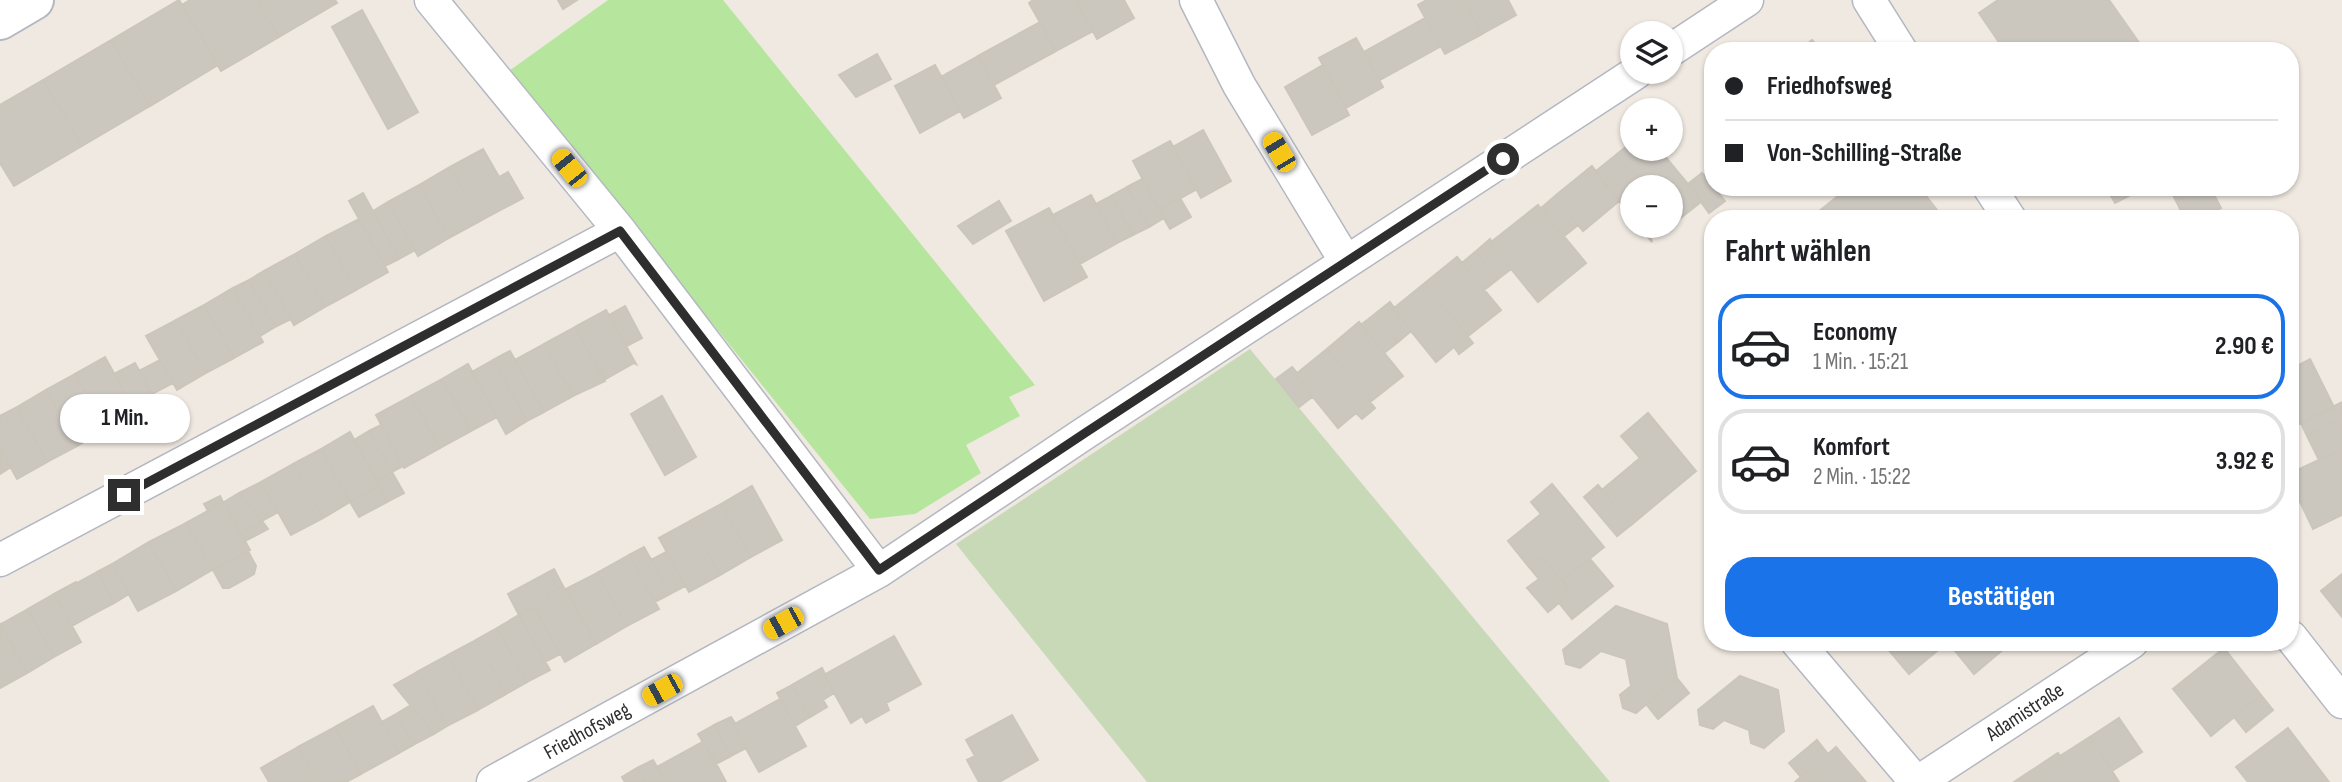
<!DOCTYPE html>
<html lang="de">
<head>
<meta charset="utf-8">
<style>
  body { margin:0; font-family:"Sofia Sans Condensed",sans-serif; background:#f6f6f6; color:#202124; height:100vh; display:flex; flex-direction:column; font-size:26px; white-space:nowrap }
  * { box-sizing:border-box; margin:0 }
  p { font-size:23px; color:#757577 }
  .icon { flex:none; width:38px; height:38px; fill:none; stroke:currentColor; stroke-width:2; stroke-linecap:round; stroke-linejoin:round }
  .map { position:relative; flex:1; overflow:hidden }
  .sheet { position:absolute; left:1704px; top:210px; width:595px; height:441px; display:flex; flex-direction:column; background:#fff; border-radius:28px; box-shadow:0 2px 5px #0004 }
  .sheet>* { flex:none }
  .hud { position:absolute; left:1704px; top:42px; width:595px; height:154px; border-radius:28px; box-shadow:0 2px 5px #0004; display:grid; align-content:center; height:154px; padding:0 21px; background:#fff }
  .fabs { position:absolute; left:1620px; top:21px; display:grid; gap:14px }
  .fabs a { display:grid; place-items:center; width:63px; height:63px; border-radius:50%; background:#fff; box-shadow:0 2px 5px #0004; font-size:35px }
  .end { position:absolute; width:32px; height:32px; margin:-16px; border:9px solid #2e2e2e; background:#fff; box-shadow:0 0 0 4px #fff }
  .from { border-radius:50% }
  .bubble { position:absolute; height:49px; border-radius:24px; background:#fff; box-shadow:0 2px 5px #0004; font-size:23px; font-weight:700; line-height:49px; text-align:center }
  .car { position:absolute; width:21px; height:42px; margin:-21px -10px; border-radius:9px; box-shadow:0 0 5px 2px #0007; background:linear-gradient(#f5c518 24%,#345 0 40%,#f5c518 0 76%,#345 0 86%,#f5c518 0) }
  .hud b { display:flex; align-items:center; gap:24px; height:66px; font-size:26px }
  .hud b+b { border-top:2px solid #e0e0e0 }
  .hud i { width:18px; height:18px; background:#202124 }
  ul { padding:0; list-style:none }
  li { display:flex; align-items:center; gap:21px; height:105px; margin:0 14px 10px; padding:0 7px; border:4px solid #e0e0e0; border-radius:28px }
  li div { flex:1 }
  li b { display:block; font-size:26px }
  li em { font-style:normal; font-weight:700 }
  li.active { border-color:#1a73e8 }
  li>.icon { width:63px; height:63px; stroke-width:1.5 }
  h2 { padding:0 21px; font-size:32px; line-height:84px }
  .action { display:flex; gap:14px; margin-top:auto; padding:14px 21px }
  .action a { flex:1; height:80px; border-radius:28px; background:#1a73e8; color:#fff; font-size:28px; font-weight:700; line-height:80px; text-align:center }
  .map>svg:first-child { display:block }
  .green { fill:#b6e59e }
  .cemetery { fill:#c8d9b8 }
  .building { fill:#cbc7bf; stroke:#cbc5ba; stroke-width:2 }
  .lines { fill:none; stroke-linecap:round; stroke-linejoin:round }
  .minor-casing { stroke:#b4b7c1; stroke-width:35 }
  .tertiary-casing { stroke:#b4b7c1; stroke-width:42 }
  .minor { stroke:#fff; stroke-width:32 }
  .tertiary { stroke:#fff; stroke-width:38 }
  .route { stroke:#2e2e2e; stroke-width:9 }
  .labels { text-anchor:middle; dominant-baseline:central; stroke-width:7; stroke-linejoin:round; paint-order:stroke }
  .street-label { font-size:21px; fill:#2e2e2e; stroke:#fff }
</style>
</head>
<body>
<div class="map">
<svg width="2342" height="782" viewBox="0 0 2342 782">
  <rect width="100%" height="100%" fill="#efe9e1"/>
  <path class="green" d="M608,0h115l312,385 -26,12 11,19 -54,29 15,28 -66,41 -45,5 -361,-448z"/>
  <path class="cemetery" d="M1250,349l360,433h-463l-191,-238z"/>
  <path class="building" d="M179,0l39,65 -68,41 -39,-66z
    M190,0h67l22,37 -58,34 -39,-66z
    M257,0h78l2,3 -58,34z
    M558,0h19l-14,9z
    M1033,0h43l17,31 -37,20 -27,-48z
    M1076,0h48l10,18 -37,21z
    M1427,0h37l18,34 -37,20 -27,-49z
    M1464,0h44l8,15 -34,19z
    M1998,0h111l31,44 -10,7h-125l-26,-38z
    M362,10l56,102 -30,17 -56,-102z
    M1425,18l16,28 -61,34 -16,-28z
    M1040,22l16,29 -62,34 -16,-29z
    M1356,38l27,49 -37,21 -27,-50z
    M111,40l39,66 -68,40 -39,-66z
    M1812,40l9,11h-22z
    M877,54l14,25 -35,18 -17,-22z
    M978,56l23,42 -37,20 -23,-41z
    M935,65l25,46 -40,22 -25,-47z
    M1323,65l26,50 -37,20 -27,-48z
    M43,80l39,66 -68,40 -14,-23v-58z
    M1203,130l28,51 -30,17 -28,-51z
    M1170,141l27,48 -38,21 -26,-49z
    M1633,141v8h26l43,52 -29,23 -2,-3v-34h-38v31l-38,-46z
    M483,149l16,28 9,-5 15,26 -43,23 -30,-54z
    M1592,166l27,35 -36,30 -28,-35z
    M450,167l30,54 -31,17 -30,-53z
    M1702,173l23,28 -16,12 -21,-29z
    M1142,179l22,39 -15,9 -22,-40z
    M419,185l30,53 -31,18 -30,-54z
    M1127,187l22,40 -16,8 -22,-39z
    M1839,187h80l25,32h-129l-2,-3 30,-24z
    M2106,187h40l-31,16z
    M2169,187h33l-26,14z
    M2202,187h8l11,21 -22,11h-14l-9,-18z
    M363,193l36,66 -14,7 -36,-65z
    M1091,195l26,48 -37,21 -27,-49z
    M1111,196l22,39 -16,8 -21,-39z
    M1555,196l23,29 -14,11 -23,-28z
    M1180,198l11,19 -21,12 -11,-19z
    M999,201l12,20 -38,23 -15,-18z
    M388,202l27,48 -16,9 -26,-48z
    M1538,205l48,58 -48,39 -48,-59z
    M1049,208l38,69 -43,24 -38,-70z
    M359,219l29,53 -32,18 -30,-54z
    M1639,226h26l-14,12 1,4z
    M326,236l30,54 -31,17 -30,-53z
    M1490,239l2,3 -2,1 21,26 -13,10 -23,-27z
    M1475,252l23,27 -14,11 -22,-27z
    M295,254l30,53 -31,18 -30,-54z
    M1457,257l44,53 -33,26 -43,-53z
    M264,271l27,48 -16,8 -26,-47z
    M249,280l26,47 -15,9 -27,-48z
    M1425,283l48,60 -14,11 -5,-7 -18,15 -43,-53z
    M233,288l30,54 -29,16 -30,-53z
    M1390,302l21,29 -13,11 -23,-28z
    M204,305l30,53 -28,15 -30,-53z
    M625,306l17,32 -15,8 -18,-31z
    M606,310l30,54 -2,-1 -30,17 -29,-53z
    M1375,314l23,28 -14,11 -23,-28z
    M176,320l30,53 -29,17 -31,-54z
    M1359,322l44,54 -33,26 -43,-53z
    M575,327l30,54 -32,15 -29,-52z
    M544,344l29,52 -29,16 -29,-52z
    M1327,349l48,59 -13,11 -6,-6 -18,15 -43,-53z
    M510,351l34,61 -17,9 -34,-61z
    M105,357l31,56 -30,16 -31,-55z
    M2310,359l24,48 -43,21v-59z
    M160,360l13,23 -21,11 -13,-23z
    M493,360l34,61 -21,13 -34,-62z
    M135,363l20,36 -21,11 -20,-36z
    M468,364l29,53 -26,14 -29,-52z
    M1292,367l5,6 -2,2 17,22 -13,10 -23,-28z
    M75,374l31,55 -29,17 -31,-56z
    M442,379l29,52 -31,17 -29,-52z
    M46,390l31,56 -30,16 -30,-55z
    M411,396l29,52 -36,20 -28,-53z
    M662,396l34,61 -31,18 -34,-61z
    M2342,402v16l-35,18 -6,-13z
    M17,407l30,55 -30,17 -17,-31v-32z
    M1648,413l48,58 -65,54 -29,-35 38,-32 -19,-22z
    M2342,418v31l-23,11 -12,-24z
    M381,425l22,41 -11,6 -23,-41z
    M369,431l23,41 -15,9 -23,-41z
    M350,432l29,54 -29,16 -29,-53z
    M0,448l11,19 -11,7z
    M321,449l29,53 -27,16 -30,-54z
    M2342,449v66l-29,14 -22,-46v-10z
    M293,464l30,54 -32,17 -30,-53z
    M392,472l12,21 -17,9 -10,-21z
    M261,482l17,30 -16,9 -23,-28z
    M1552,484l52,63 -42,34 -21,-24 -12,10 -21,-26 33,-27 -10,-12z
    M1598,485l33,40 -14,11 -33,-39z
    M752,486l30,54 -31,17 -30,-53z
    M378,487l9,15 -28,15 -9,-15z
    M239,493l23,28 -22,12 -16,-31z
    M220,496l3,6 -15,9 -4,-7z
    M224,502l26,48 -38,20 -26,-47z
    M721,504l30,53 -31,18 -30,-54z
    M262,521l6,8 -23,12 -5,-8z
    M690,521l30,54 -31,17 -30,-54z
    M186,523l26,47 -36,21 -27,-49z
    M149,542l27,49 -38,20 -26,-47z
    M644,547l26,47 -15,8 -26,-47z
    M248,551l8,15 -2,8 -25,14h-6l-10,-18z
    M666,552l19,34 -15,8 -19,-34z
    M629,555l30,54 -32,17 -30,-53z
    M1541,557l31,35 -24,20 -21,-24 12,-9 -10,-12z
    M1590,559l23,27 -41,33 -13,-16 13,-11 -10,-11z
    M112,564l17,30 -15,9 -17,-31z
    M554,569l9,17 -16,9 2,3 -30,17 -11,-21z
    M97,572l17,31 -15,8 -22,-28z
    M597,573l30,53 -31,18 -30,-55z
    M2342,574v43l-21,-26z
    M76,582l23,29 -27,15 -18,-32z
    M563,586l33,58 -31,18 -31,-55 15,-9 -2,-3z
    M54,594l27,48 -27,15 -26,-48z
    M1616,606l51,18 10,54 -41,35 -13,-5 -3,-13 11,-9 -5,-27 -25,-8 -21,17 -14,-4 -3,-14z
    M534,607l26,47 -15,8 -26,-47z
    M28,609l26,48 -27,16 -26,-49z
    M519,615l31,55 -23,12 -30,-54z
    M1,624l26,49 -27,15v-63z
    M497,628l30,54 -21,12 -30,-54z
    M894,636l27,48 -35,19 3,7 -23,13 -4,-7 -11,7 -27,-48z
    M476,640l30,54 -28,16 -30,-55z
    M1882,642h130l-38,32 -26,-32 -39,32z
    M2224,648l37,47 -50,41 -38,-47z
    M448,655l30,55 -31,16 -30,-54z
    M822,668l12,25 -11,7 4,7 -17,10 -18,-32z
    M417,672l30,54 -13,8 -40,-49z
    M1740,676l38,14 6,41 -20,17 -13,-5 -2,-13 -25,-10 -11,9 -13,-4 -2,-15z
    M1677,678l12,15 -31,26 -12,-15z
    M792,685l18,32 -15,9 -18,-33z
    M2261,695l12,15 -27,22 -12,-15z
    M780,699l26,47 -47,26 -26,-47z
    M411,705l23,29 -21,11 -17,-31z
    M373,706l26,47 -38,21 -26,-47z
    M396,714l17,31 -14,8 -17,-31z
    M1012,715l26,45 -39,22h-20l-12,-22 8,-4 -9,-16z
    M731,717l4,6 -2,2 13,23 -15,8 -17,-31z
    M2119,718l23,34 -30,19 -22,-34z
    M714,725l17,31 -15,8 -18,-30z
    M335,727l26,47 -15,8h-29l-19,-35z
    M2288,728l41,54h-81l-12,-15z
    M2090,737l29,45h-105l44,-29 2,3z
    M1817,740l11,14 -27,23 -12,-14z
    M704,741l22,41h-61l-8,-15z
    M298,747l19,35h-48l-8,-14z
    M1836,747l30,35h-71l33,-28z
    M653,760l4,7 8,15h-20l-8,-14z
    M637,768l8,14h-20l-3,-5z"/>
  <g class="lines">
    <g class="minor-casing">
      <path id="minor" d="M431,0l189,231 259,340
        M1196,0l43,85 107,177
        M1869,0l32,51
        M1671,50l76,-50
        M1989,187l21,32
        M0,560l620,-329
        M2291,637l51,65
        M1797,642l119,140
        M493,782l386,-211 206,-138 552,-361
        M1918,782l214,-140"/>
    </g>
    <g class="tertiary-casing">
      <path id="tertiary" d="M0,20l34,-20"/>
    </g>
    <use href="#minor" class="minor"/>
    <use href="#tertiary" class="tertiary"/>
  </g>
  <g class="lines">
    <path class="route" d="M124,495l496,-264 259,339 206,-137 418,-274"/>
  </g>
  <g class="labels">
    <g class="street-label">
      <text transform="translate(2025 712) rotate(-33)">Adamistraße</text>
      <text transform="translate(587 731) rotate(-29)">Friedhofsweg</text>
    </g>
  </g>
</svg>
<div class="fabs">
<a><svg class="icon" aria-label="layers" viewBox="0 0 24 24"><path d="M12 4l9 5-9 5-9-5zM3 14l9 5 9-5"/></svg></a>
<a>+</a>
<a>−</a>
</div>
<i class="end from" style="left:1503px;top:159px"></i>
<i class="end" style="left:124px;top:495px"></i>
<div class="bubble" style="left:60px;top:394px;width:130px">1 Min.</div>
<i class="car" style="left:1279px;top:152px;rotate:329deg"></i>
<i class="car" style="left:569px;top:168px;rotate:321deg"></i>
<i class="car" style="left:783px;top:623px;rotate:241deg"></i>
<i class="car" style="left:662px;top:690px;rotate:241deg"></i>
<div class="hud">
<b><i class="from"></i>Friedhofsweg</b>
<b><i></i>Von-Schilling-Straße</b>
</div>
<section class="sheet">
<h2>Fahrt wählen</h2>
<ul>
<li class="active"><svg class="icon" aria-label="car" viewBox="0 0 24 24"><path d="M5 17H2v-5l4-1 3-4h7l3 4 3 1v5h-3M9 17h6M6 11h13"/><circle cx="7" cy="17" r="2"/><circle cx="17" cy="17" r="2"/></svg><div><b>Economy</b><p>1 Min. · 15:21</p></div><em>2.90 €</em></li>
<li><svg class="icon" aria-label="car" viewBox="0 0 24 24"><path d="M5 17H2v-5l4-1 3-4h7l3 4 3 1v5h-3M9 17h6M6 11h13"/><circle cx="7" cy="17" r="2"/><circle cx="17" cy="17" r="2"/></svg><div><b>Komfort</b><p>2 Min. · 15:22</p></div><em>3.92 €</em></li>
</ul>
<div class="action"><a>Bestätigen</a></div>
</section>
</div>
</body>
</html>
